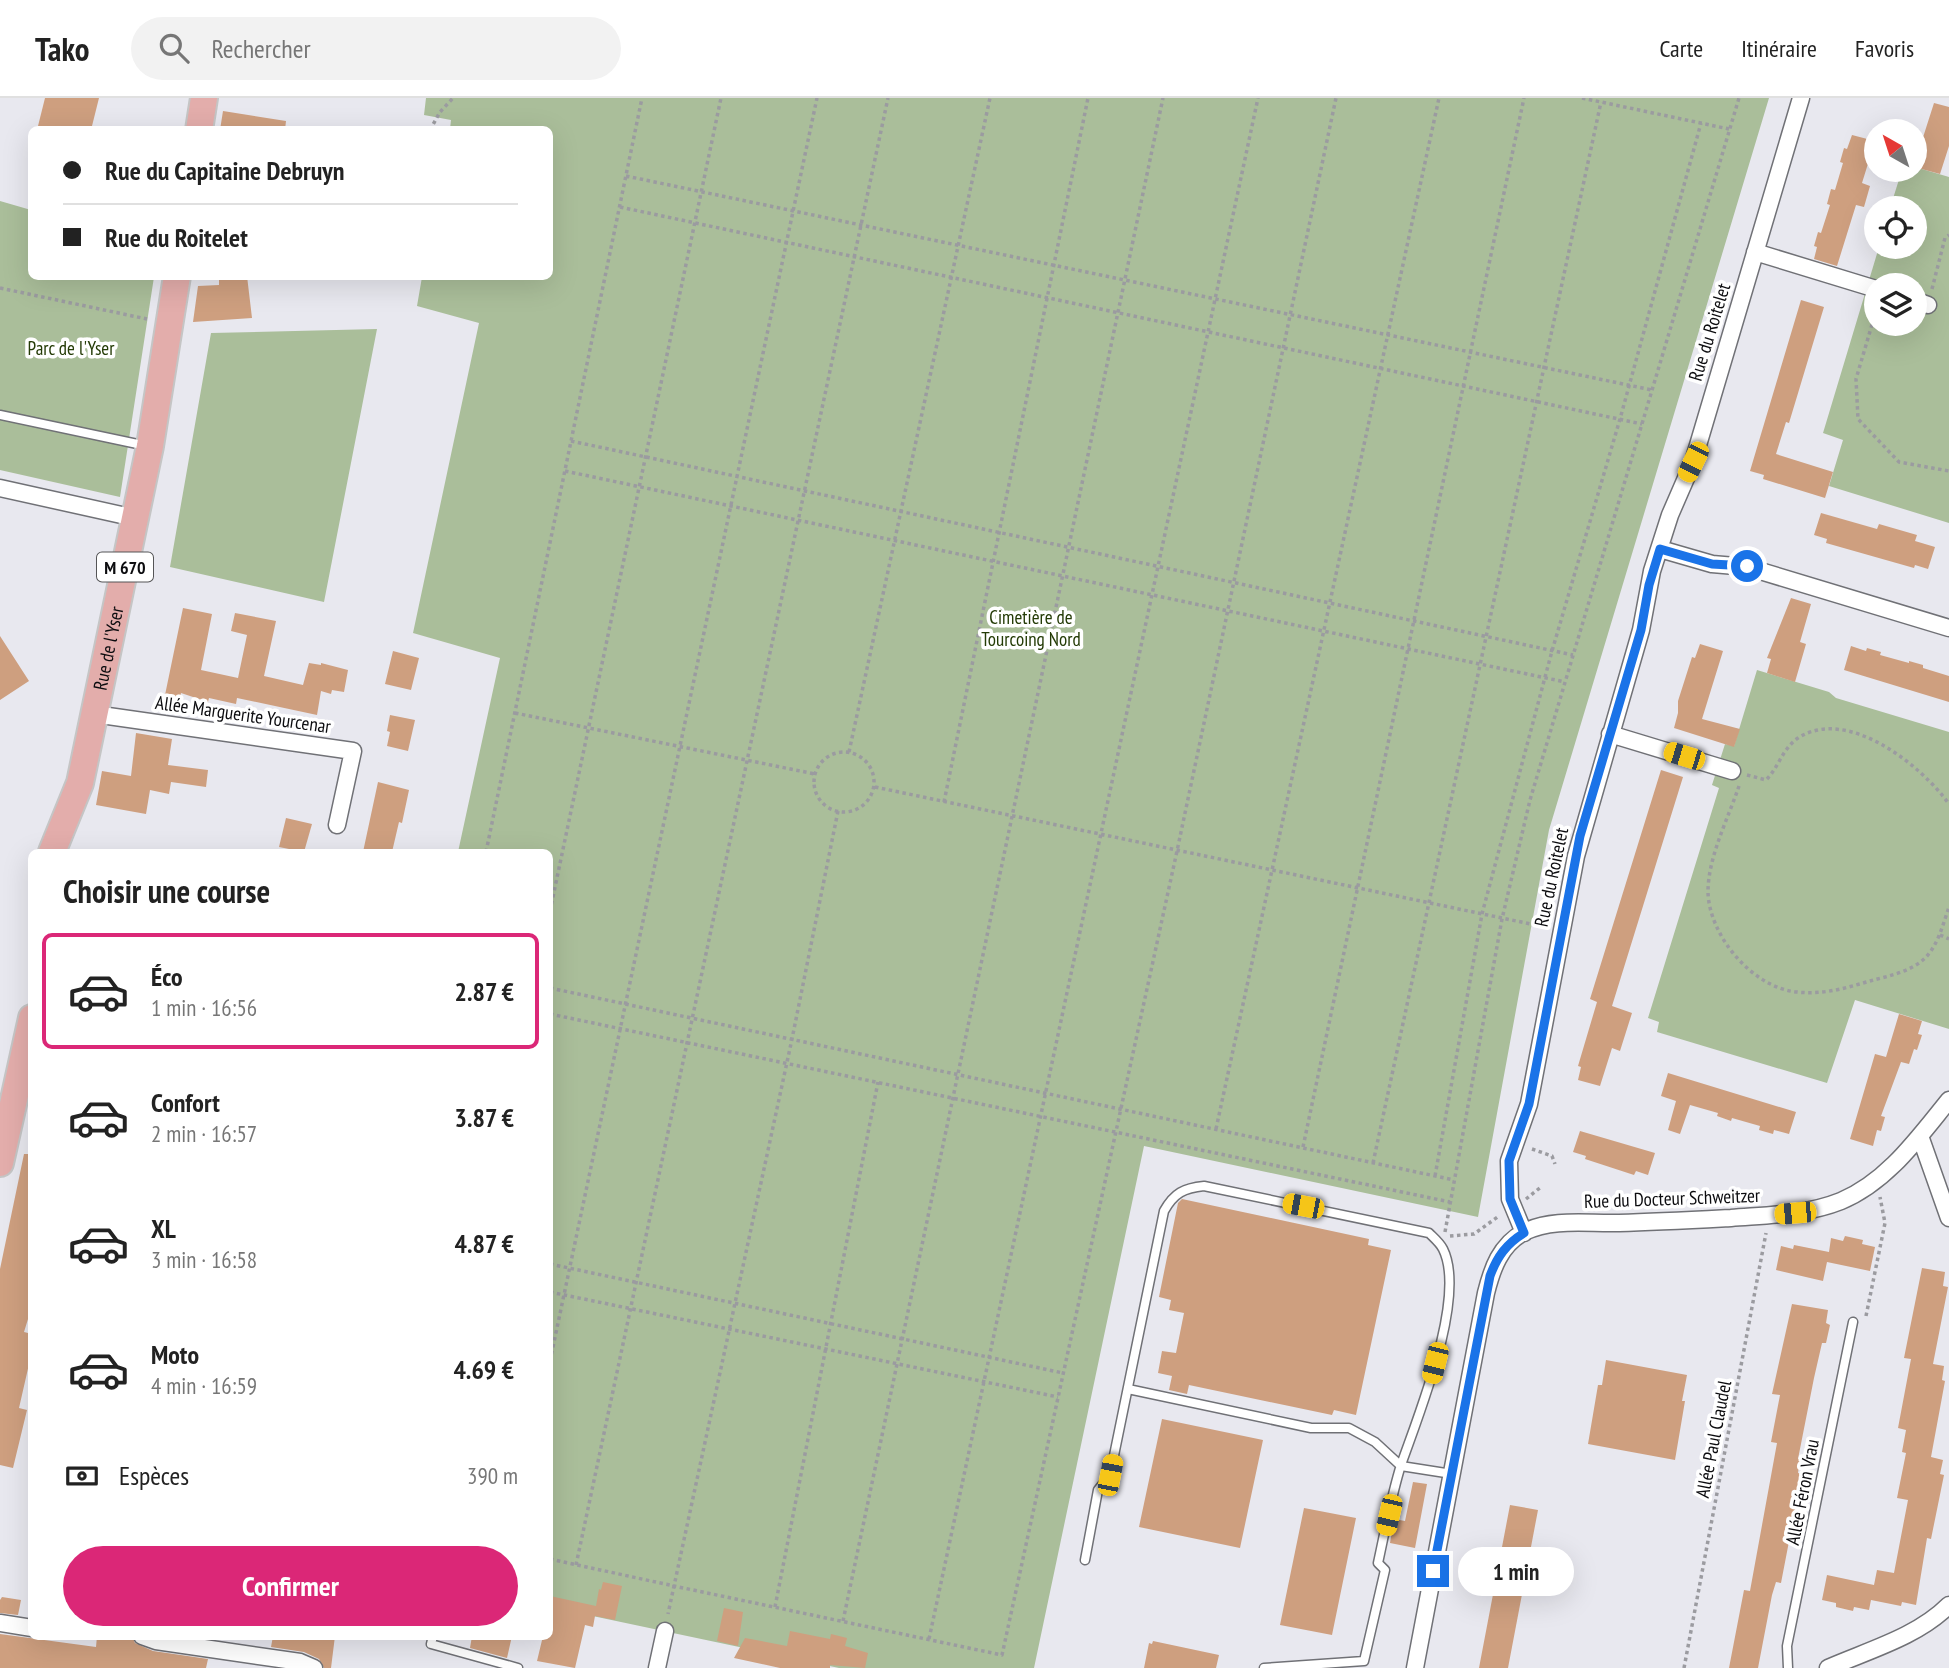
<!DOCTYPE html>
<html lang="fr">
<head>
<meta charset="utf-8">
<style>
  body { margin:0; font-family:"PT Sans Narrow",sans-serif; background:#f2f2f2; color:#222; height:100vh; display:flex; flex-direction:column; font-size:26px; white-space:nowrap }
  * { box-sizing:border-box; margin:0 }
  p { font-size:23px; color:#767676 }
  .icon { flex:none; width:38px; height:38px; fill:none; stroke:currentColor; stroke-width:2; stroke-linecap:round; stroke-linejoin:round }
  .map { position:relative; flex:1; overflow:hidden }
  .sheet { position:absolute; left:28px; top:751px; width:525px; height:791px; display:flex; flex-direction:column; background:#fff; border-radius:10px; box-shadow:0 7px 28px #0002 }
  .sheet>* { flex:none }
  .guide { position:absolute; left:28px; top:28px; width:525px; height:154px; border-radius:10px; box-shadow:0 7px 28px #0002; display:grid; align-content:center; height:154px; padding:0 35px; background:#fff }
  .needle { width:46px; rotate:321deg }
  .fabs { position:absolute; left:1864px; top:21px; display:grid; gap:14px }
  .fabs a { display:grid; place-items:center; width:63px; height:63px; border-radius:50%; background:#fff; box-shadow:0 7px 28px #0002; font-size:35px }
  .end { position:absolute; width:32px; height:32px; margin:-16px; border:9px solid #1a73e8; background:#fff; box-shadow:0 0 0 4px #fff }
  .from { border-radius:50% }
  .bubble { position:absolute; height:49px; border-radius:24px; background:#fff; box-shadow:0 7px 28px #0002; font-size:23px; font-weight:700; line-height:49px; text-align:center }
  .car { position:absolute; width:21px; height:42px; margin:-21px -10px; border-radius:9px; box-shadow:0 0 5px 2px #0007; background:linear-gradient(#f5c518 24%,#345 0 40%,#f5c518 0 76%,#345 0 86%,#f5c518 0) }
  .guide b { display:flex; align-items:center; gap:24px; height:66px; font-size:26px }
  .guide b+b { border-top:2px solid #e0e0e0 }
  .guide i { width:18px; height:18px; background:#222 }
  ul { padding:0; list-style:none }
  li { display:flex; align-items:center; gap:21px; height:116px; margin:0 14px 10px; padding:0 21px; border:4px solid transparent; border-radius:10px }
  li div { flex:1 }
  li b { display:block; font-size:26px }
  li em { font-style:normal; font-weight:700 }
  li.selected { border-color:#db2777 }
  li>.icon { width:63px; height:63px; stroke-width:1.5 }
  h2 { padding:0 35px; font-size:32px; line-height:84px }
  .pay { display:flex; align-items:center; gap:18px; height:77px; padding:0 35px; font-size:26px }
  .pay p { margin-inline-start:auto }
  .primary-button { display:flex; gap:14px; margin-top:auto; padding:14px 35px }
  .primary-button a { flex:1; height:80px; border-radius:42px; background:#db2777; color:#fff; font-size:28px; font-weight:700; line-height:80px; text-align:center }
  header { display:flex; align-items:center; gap:42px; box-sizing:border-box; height:98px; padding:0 35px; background:#fff; border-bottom:2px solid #e0e0e0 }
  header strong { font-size:33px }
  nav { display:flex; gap:38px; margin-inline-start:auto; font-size:24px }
  .search { width:490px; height:63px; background:#f2f2f2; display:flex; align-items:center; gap:18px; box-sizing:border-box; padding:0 24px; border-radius:38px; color:#767676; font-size:26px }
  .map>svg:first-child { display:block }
  .green { fill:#aabe9a; fill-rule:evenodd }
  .building { fill:#ce9f7f }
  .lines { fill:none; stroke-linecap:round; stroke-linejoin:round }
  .service-casing { stroke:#707176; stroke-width:11 }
  .minor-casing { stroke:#707176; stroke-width:19 }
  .primary-casing { stroke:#c5c5c5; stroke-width:30 }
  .path { stroke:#9b9ba0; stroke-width:3.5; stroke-dasharray:3.5 3.5; stroke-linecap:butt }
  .service { stroke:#fff; stroke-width:8 }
  .minor { stroke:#fff; stroke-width:16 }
  .primary { stroke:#e3adab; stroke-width:26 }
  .route { stroke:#1a73e8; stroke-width:9 }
  .labels { text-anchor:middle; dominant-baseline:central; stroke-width:7; stroke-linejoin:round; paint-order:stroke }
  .shield { fill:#fff; stroke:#555557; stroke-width:2 }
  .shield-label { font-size:18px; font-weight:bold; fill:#0c0c0f }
  .street-label { font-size:19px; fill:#0c0c0f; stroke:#fff }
  .park-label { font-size:19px; fill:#243b06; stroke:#fff }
</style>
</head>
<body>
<header>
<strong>Tako</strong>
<div class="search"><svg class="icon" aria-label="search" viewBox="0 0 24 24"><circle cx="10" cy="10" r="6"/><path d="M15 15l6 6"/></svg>Rechercher</div>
<nav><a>Carte</a><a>Itinéraire</a><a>Favoris</a></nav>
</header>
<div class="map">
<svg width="1949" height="1570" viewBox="0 0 1949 1570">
  <rect width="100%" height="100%" fill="#e8e8ef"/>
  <path class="green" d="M426,0h1343l-220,732 -71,387 -334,-71 -110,522h-195l-289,-61v-755h-92l42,-194 -87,-25 66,-310 -62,-17 5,-29 128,-1v-146l-100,-1 1,-9 -27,-5z
    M1915,69l34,10v346l-120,-37 14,-46 -20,-7 56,-186h35v-39h-24l12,-38h12zM1876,187h38v39h-38z
    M0,103l31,9 1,66 122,1 -34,220 -120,-27z
    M377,231l-53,273 -154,-35 41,-234z
    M1757,572l72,22 7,6 113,34v297l-94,-29 -28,83 -170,-51 2,-10 -11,-4 71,-230 -7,-3 13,-41 9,2z"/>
  <path class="building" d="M45,0h54l-8,32h-54z
    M1934,5l15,4v39l-9,28 -22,-6 4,-14 -4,-1z
    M223,13l63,10 -1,9h-65z
    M1852,37l23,6 -13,42 8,3 -6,21 -8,-2 -19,61 -23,-7 3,-12 -3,-1 4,-14 3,1 9,-28 -3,-1 4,-15 4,1 8,-27 -3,-1 4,-14 3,1z
    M219,178h28l5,42 -59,4 5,-36 21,-1z
    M1801,202l23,7 -35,116 -3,-1 -10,32 57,18 -8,26 -62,-19 1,-4 -14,-4z
    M1821,415l56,16 2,-5 38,11 -2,6 20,6 -7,22 -13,-4 -1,3 -88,-25 1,-4 -13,-4z
    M1791,500l20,6 -11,38 6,2 -11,38 -28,-9 4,-14 -4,-1z
    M183,510l29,6 -11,56 37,8 9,-43 -16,-4 4,-18 41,8 -12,55 39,9 6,-22 12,2v-2l27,7 -4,22 -12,-2 -1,4 -10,-3 -4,24 -80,-17 -1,6 -27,-6 -1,4 -27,-9 -1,6 -15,-4z
    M0,538l29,45 -29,19z
    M1700,546l23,7 -21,68 38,10 -6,18 -60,-19 4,-15v-12l14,-44 3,1z
    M1851,548l15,5 1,-3 14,4 -1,3 29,8v-2l14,4v3l26,8v26l-105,-32z
    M393,553l26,7 -8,32 -26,-6z
    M390,617l25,5 -7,31 -21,-5 3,-14 -3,-1z
    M136,635l36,6 -4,26 40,5 -2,17 -35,-5 -2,12 -19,-4 -4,24 -50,-9 6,-34 29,5z
    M1661,672l22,7 -71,229 20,7 -12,38 -8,-3 -12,38 -22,-6 3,-13 -3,-1 19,-64 -7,-3z
    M378,684l31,8 -7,33 -3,-1 -7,30h-29z
    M286,720l26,6 -8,28 -25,-5z
    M1899,916l23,7 -4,13 4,1 -5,15 -3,-1 -5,15 -8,-2 -20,54 4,1 -4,14 -4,-1 -4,16 -23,-7 25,-85 11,3z
    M1668,975l128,39 -7,22 -15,-4 -1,4 -14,-4 1,-4 -28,-8 -1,3 -14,-5 1,-3 -28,-8 -10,29 -12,-4 8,-29 -15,-5z
    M1580,1033l75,22 -7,22 -12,-4 -2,4 -49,-16 1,-3 -13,-4z
    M24,1056h8v152l-8,26 8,2v17l-13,57 8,2 -14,58 -13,-3v-196z
    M1182,1101l187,40 -1,6 23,5 -35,165 -22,-5 -2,5 -143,-30 -2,9 -18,-4 3,-14 -14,-3 4,-22 14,2 8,-40 -15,-3 2,-10 -12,-3 19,-94z
    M1845,1138l18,4 -1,4 13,3 -5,24 -43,-9 -4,19 -47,-11 5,-24 12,3 1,-4 35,7 2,-14 12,3z
    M1922,1170l23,4 -2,14 5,1 -15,77 11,2 -2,14 3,1 -14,76 12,3 -3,14 4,1 -13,64 -4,-1 -11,67 -14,-3 -1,4 -30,-6 -2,10 -15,-3 -1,4 -17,-4v-4l-14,-3 5,-25 47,10 3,-15 17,3 14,-73 -11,-2 9,-45 -4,-1 4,-22 -8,-2 13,-69 -7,-1z
    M1792,1206l36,6 -2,13 4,2 -4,18h-4l-8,35 -16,81h2l-2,14 4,1 -21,109 -5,-1 -4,13 -14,73h-29l15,-78 6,1 27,-148 -6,-1 9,-47 -8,-1z
    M1606,1262l81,15 -5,26h3l-10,59 -87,-16 10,-59h4z
    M1162,1321l101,21 -23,108 -101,-21z
    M1413,1384l14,2 -12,64 -25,-5 4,-24 11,2z
    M1510,1407l28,5 -30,158h-29z
    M1304,1410l52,10 -24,117 -52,-10z
    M603,1484l19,4 -7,34 -20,-4 -2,11 -8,-2 -10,43 -38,-7 6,-25h7v-40l46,10 3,-17 2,1z
    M2,1499l19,3 -3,15 -18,-2v-13z
    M724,1510l19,4 -5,34 -21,-5z
    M790,1533l40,8 1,-5 16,4 -2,8 23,7 -3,15 -35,-3v3h-50l-46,-10 11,-20 42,8z
    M0,1536l96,13 1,-11h35l3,7 18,8 55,8 -2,9h-206z
    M273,1538h62l-4,32h-7l-5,-9 -15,-7 -33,-5z
    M472,1538h40l-5,22 -37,-10z
    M1153,1543l66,14 -3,13h-72l5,-25 3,1z"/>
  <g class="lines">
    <g class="service-casing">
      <path id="service" d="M0,317l147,31
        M1128,1291l183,39h38l26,14 26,24 51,8
        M1085,1462l13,-70 12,-15 54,-264c10,-18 20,-23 40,-25l225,47c5,5 11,10 14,16 24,48 -25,167 -42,216 -10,32 -16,66 -23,98l7,7 -21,91 -100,7
        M433,1538l-2,8 87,24
        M1788,1570l-1,-22 66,-324"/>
    </g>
    <g class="minor-casing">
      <path id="minor" d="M1755,154l121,37
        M1914,202l14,5
        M0,390l135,30
        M1660,451l52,15 35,3 202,61
        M94,616l259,37 -16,74
        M1610,636l122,37
        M1920,1038l29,82
        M1524,1135l-14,-34 -1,-38 20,-57 47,-248 65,-226 11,-59 18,-56 23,-53 108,-364
        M0,1525l32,5
        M142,1538l14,5 144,21 14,6
        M657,1570l8,-37
        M1415,1570l71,-375c6,-24 14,-48 38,-61 30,-14 63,-8 95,-9 37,-1 74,-3 112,-5 37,-3 75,-3 110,-17 46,-19 77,-63 108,-101
        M1828,1570c41,-18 89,-31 121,-63"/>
    </g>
    <g class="primary-casing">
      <g id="primary">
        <path d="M199,32l5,-32"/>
        <path id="s1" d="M52,754l28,-69 70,-337 27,-170"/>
        <path d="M0,1065l32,-145"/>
      </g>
    </g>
    <path class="path" d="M1582,0l147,31
      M430,32l10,-18 13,-14
      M626,78l1026,214
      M620,109l1022,217
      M0,190l147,31
      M1932,191l13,-51 4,-3
      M1876,213l-20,68 2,40 41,43 50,9
      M571,343l1002,214
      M565,373l1000,211
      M515,615l300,61
      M814 684a30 30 0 1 1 60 0a30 30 0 1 1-60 0Z
      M849,654l141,-654
      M1747,677l19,5c13,-13 16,-31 32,-42 49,-32 123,27 151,66
      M1739,688c-11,33 -31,71 -31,106 1,44 45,96 89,100 26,3 49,-4 73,-11 18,-5 40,-9 54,-22 14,-13 19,-35 25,-52
      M875,689l670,140
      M944,704l144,-704
      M838,713l-46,228 -118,547 328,69 175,-804 159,-753
      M486,754l156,-754
      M550,813l171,-813
      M1940,837l9,4
      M550,890l904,192
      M550,916l900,188
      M1216,1031l223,-1031
      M1303,1049l221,-1049
      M1532,1051l20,7 3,8
      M1373,1065l228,-1061
      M1435,1078l47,-262 70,-263 68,-232 81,-296
      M1526,1101l15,-12
      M1445,1134l57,-313 28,-119 209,-702
      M1450,1138l24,-2 25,-18
      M550,1166l513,109
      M550,1194l508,105
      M1866,1218l19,-93 -5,-26
      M550,1263l267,-1263
      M550,1461l124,27 -6,28
      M576,1467l312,-1467
      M775,1509l103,-525
      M843,1523l320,-1523
      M929,1541l329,-1541
      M1684,1570l82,-435"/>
    <use href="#service" class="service"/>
    <use href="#minor" class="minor"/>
    <use href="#primary" class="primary"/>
  </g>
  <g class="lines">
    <path class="route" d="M1433,1473l57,-295c7,-19 16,-32 34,-43l-14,-34 -1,-38 20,-57 51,-268 61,-206 8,-45 11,-36 52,15 35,2"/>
  </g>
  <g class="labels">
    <rect class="shield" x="97" y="454.5" width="56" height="29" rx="5"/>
    <g class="shield-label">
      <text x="125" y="469">M 670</text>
    </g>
    <g class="street-label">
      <text transform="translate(1709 234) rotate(-73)">Rue du Roitelet</text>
      <text stroke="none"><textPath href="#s1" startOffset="212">Rue de l'Yser</textPath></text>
      <text transform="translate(243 616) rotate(8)">Allée Marguerite Yourcenar</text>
      <text transform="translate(1551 779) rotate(-78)">Rue du Roitelet</text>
      <text transform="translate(1672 1100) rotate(-2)">Rue du Docteur Schweitzer</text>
      <text transform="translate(1713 1341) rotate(-79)">Allée Paul Claudel</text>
      <text transform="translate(1802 1394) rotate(-79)">Allée Féron Vrau</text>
    </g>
    <g class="park-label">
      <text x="71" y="250">Parc de l'Yser</text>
      <text x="1031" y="519">Cimetière de<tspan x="1031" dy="22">Tourcoing Nord</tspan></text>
    </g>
  </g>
</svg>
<div class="fabs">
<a><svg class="needle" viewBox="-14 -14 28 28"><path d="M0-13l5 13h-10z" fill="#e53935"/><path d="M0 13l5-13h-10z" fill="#767676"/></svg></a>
<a><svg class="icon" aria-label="locate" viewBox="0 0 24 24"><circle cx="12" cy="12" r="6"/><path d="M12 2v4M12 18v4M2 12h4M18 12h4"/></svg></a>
<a><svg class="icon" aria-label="layers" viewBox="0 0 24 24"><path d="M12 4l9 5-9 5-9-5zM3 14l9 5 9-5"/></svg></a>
</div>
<i class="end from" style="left:1747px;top:468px"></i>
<i class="end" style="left:1433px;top:1473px"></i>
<div class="bubble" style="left:1458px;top:1449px;width:116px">1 min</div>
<i class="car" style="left:1693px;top:364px;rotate:206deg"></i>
<i class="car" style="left:1684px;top:658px;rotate:287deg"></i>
<i class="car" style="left:1303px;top:1108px;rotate:281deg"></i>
<i class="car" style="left:1795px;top:1115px;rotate:265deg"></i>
<i class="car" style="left:1435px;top:1265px;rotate:194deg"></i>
<i class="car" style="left:1110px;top:1377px;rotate:11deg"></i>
<i class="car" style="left:1389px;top:1417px;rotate:193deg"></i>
<div class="guide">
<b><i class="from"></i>Rue du Capitaine Debruyn</b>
<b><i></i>Rue du Roitelet</b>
</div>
<section class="sheet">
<h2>Choisir une course</h2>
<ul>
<li class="selected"><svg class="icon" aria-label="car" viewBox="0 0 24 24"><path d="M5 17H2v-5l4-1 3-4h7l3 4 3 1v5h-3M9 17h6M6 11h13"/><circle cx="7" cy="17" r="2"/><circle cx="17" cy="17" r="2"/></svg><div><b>Éco</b><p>1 min · 16:56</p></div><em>2.87 €</em></li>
<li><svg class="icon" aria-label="car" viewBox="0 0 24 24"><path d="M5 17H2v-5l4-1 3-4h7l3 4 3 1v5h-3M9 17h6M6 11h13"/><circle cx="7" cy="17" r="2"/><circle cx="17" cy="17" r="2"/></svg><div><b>Confort</b><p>2 min · 16:57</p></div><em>3.87 €</em></li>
<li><svg class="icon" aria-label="car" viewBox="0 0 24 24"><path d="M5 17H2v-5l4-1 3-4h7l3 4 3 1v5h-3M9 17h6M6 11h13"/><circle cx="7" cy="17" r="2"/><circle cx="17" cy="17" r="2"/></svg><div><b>XL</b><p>3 min · 16:58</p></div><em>4.87 €</em></li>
<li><svg class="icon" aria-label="car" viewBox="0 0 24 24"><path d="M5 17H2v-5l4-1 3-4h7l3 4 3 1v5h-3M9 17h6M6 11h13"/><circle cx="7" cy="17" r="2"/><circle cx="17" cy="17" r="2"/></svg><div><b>Moto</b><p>4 min · 16:59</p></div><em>4.69 €</em></li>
</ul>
<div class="pay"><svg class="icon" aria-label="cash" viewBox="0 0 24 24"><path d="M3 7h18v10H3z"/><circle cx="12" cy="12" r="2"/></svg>Espèces<p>390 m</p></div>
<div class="primary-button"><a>Confirmer</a></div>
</section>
</div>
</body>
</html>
